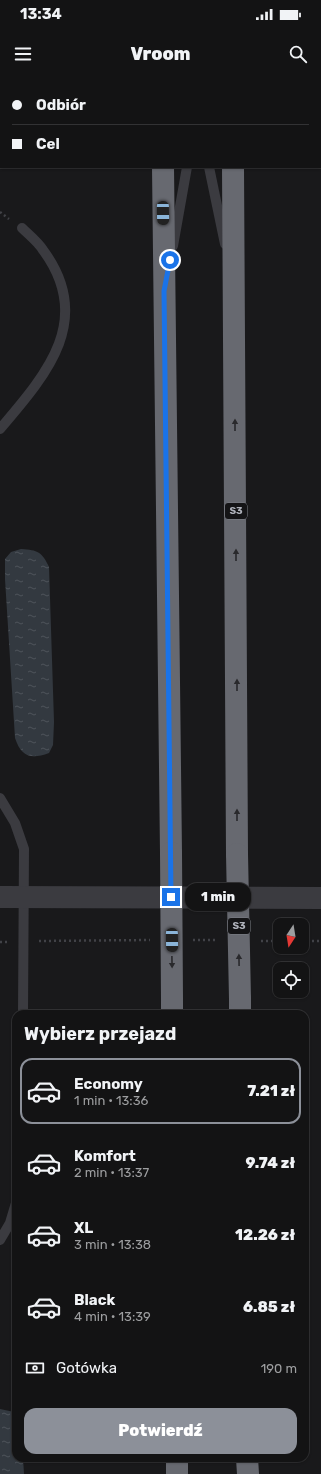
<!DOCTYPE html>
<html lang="pl">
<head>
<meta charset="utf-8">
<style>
  body { margin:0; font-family:Rubik,sans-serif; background:#1c1c1d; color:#f1f3f6; height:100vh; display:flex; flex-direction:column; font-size:15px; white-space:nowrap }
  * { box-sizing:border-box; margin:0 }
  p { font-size:13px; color:#9d9ea0 }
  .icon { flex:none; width:22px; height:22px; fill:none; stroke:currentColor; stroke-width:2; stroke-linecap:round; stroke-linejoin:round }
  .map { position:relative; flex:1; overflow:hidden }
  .sheet { position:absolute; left:12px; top:930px; width:297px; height:452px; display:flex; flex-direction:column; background:#131314; border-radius:12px; box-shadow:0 1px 3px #0004,0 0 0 1px #323234 }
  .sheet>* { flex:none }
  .banner { position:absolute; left:0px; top:0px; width:321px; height:88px; box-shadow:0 1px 3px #0004,0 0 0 1px #323234; display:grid; align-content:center; height:88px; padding:0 12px; background:#131314 }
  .needle { width:26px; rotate:192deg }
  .controls { position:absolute; left:273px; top:838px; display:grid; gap:8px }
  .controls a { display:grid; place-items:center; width:36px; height:36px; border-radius:8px; background:#131314; box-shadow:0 1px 3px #0004,0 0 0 1px #323234; font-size:20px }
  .end { position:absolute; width:18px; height:18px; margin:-9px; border:5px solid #1a73e8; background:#fff; box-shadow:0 0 0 2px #fff }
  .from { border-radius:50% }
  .bubble { position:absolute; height:28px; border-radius:12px; background:#131314; box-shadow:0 1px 3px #0004,0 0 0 1px #323234; font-size:13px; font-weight:800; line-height:28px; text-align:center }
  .car { position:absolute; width:12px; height:24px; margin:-12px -6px; border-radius:5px; box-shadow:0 0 3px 1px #0007; background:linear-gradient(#222 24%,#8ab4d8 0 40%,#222 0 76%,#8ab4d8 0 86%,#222 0) }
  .banner b { display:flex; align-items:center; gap:14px; height:38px; font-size:15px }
  .banner b+b { border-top:1px solid #323234 }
  .banner i { width:10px; height:10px; background:#f1f3f6 }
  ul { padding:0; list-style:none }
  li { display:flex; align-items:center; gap:12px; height:66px; margin:0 8px 6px; padding:0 4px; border:2px solid transparent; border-radius:12px }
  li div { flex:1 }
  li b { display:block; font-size:15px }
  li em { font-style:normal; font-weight:800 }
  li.on { border-color:#8c9099 }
  li>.icon { width:36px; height:36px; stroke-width:1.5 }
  h2 { padding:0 12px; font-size:18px; line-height:48px }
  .pay { display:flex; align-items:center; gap:10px; height:44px; padding:0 12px; font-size:15px }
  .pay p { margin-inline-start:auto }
  .button { display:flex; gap:8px; margin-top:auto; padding:8px 12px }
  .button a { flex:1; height:46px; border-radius:12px; background:#8c9099; color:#fff; font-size:16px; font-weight:800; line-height:46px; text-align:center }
  .status { display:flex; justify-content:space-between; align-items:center; height:28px; padding:0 20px; background:#131314; direction:ltr }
  .status svg { height:11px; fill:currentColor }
  header { display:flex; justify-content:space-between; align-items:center; height:52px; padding:0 12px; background:#131314; font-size:18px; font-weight:800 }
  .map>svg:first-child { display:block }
  .forest { fill:url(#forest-firs) }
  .water { fill:url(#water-ripples) }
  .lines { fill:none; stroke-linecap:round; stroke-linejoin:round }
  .path { stroke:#414247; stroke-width:2.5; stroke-dasharray:2 3; stroke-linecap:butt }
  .service { stroke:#3b3b40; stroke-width:10 }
  .tertiary { stroke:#3b3b40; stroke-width:22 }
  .motorway { stroke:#676970; stroke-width:22 }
  .motorway-bridge { stroke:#676970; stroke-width:22 }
  .oneway { fill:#29292c }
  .route { stroke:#1a73e8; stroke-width:5 }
  .labels { text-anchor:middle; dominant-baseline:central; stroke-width:3; stroke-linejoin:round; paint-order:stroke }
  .shield { fill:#141416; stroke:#7f8188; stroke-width:1 }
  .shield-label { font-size:10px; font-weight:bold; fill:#adb0b9 }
</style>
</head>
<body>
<div class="status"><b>13:34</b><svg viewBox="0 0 49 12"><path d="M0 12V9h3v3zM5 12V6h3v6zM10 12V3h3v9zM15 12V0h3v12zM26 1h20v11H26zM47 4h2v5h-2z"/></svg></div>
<header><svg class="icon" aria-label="menu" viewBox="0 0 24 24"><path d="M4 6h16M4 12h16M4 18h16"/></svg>Vroom<svg class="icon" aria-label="search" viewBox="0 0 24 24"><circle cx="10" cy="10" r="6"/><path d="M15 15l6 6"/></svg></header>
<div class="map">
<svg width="321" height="1394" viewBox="0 0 321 1394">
  <defs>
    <pattern id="forest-firs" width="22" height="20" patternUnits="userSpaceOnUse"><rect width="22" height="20" fill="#242b25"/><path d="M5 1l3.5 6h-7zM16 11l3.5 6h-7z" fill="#414743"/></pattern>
    <pattern id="water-ripples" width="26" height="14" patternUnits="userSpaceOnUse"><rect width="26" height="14" fill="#333940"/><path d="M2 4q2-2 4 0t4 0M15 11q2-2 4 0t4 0" fill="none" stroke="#4e535a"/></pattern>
  </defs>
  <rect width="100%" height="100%" fill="#19191b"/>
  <path class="forest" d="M0,0h65l-64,1v86h13l-14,2z"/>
  <path class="water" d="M21,469c17,1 21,3 28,18l5,155 -1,23 -4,8c-19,7 -28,3 -34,-15l-10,-159v-20l6,-7z
    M0,1329l14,3 2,3v43h7l1,16h-24z"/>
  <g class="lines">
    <path class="path" d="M0,132l9,7
      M193,860h25
      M39,861l111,-1
      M261,861h19
      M302,861h19
      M0,862h8"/>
    <path class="service" d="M191,0v1
      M202,1v-1
      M209,87l16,77
      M173,166l14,-79
      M0,349c46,-54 95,-109 43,-179 -5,-8 -14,-15 -21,-22
      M0,718l15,25 9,26 -1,165
      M0,1160l10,-17 6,-20"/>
    <path class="tertiary" d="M0,817l321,1"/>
    <path class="motorway" d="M161,0v1
      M232,0v1
      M163,87l8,686
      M233,87l4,687
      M172,919v15
      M240,919v15
      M177,1378v16
      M247,1378l1,16"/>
    <path class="motorway-bridge" d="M171,773l1,146
      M237,774l3,145"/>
  </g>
  <defs><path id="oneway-solid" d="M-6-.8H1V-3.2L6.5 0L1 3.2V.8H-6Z"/></defs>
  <g class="oneway">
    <use href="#oneway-solid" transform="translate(235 345) rotate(-90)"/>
    <use href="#oneway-solid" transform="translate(236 475) rotate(-90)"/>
    <use href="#oneway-solid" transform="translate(237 605) rotate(-90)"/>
    <use href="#oneway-solid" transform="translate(237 735) rotate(-90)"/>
    <use href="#oneway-solid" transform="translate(239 880) rotate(-91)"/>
    <use href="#oneway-solid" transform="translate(172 882) rotate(89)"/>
  </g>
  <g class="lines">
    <path class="route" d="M170,180l-6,31 7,606"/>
  </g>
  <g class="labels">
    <g class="shield">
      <rect x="225" y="423" width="22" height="16" rx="3"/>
      <rect x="228" y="838" width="22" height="16" rx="3"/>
    </g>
    <g class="shield-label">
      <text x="236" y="431">S3</text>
      <text x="239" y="846">S3</text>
    </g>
  </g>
</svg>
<div class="controls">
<a><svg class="needle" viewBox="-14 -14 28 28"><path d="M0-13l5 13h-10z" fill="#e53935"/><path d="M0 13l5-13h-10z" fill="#9d9ea0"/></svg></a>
<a><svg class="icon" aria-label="locate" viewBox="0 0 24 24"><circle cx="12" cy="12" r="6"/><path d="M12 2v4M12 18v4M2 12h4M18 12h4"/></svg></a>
</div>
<i class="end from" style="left:170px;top:180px"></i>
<i class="end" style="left:171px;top:817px"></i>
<div class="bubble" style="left:185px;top:803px;width:66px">1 min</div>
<i class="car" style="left:163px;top:133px;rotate:179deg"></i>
<i class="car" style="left:172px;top:860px;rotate:179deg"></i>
<div class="banner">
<b><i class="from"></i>Odbiór</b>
<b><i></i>Cel</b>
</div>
<section class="sheet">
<h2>Wybierz przejazd</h2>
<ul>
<li class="on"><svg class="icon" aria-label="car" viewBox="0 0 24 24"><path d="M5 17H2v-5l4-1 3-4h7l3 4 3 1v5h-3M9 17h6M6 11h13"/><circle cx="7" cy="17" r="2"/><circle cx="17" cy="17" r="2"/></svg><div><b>Economy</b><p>1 min · 13:36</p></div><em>7.21 zł</em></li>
<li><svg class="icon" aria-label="car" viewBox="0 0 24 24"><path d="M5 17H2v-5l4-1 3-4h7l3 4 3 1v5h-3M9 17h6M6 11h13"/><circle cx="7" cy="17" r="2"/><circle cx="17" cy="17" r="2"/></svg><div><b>Komfort</b><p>2 min · 13:37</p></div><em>9.74 zł</em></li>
<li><svg class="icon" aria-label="car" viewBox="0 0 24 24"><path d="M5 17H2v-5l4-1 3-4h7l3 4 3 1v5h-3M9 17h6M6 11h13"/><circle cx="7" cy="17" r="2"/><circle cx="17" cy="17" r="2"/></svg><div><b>XL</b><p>3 min · 13:38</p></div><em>12.26 zł</em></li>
<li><svg class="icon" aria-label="car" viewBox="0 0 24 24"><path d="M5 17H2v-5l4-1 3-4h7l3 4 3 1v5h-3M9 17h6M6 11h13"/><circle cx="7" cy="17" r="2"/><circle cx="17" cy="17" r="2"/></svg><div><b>Black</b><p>4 min · 13:39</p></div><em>6.85 zł</em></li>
</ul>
<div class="pay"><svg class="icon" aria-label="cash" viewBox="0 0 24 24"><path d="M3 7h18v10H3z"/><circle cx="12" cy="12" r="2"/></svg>Gotówka<p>190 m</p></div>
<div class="button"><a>Potwierdź</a></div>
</section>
</div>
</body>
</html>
